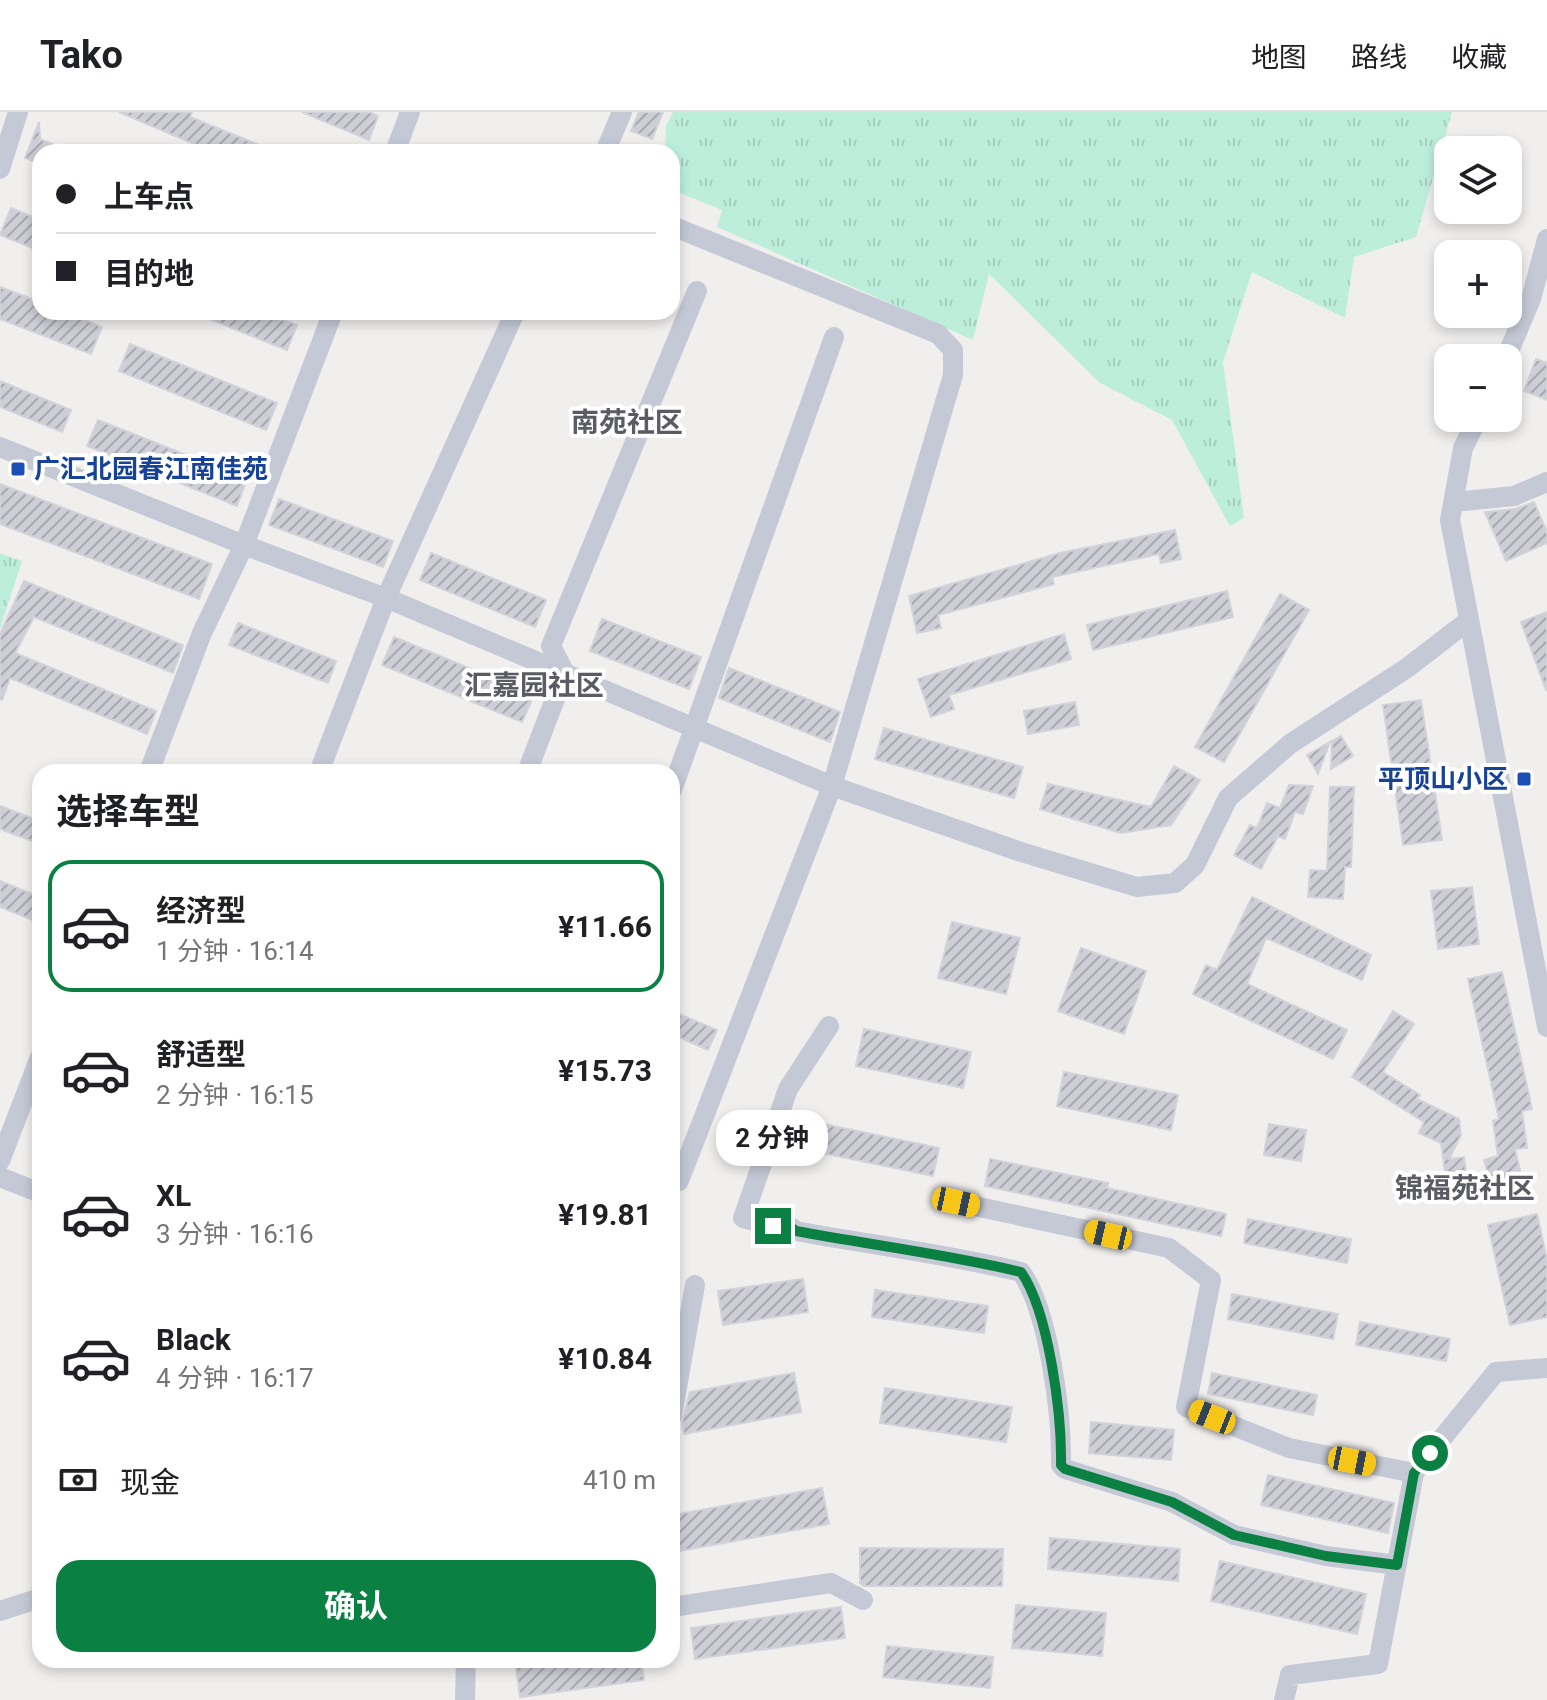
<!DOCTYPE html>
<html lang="zh">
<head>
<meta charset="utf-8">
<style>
  body { margin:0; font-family:Roboto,"Noto Sans SC",sans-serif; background:#f6f6f6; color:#202124; height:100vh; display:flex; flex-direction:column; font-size:30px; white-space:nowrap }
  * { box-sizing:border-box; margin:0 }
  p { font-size:26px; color:#757577 }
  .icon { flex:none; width:44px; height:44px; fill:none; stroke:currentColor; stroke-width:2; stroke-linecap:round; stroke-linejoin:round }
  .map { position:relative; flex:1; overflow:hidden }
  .side { position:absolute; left:32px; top:652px; width:648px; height:904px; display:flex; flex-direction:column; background:#fff; border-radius:24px; box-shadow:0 4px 12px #0003 }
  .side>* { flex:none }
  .guide { position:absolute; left:32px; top:32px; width:648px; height:176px; border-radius:24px; box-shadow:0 4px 12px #0003; display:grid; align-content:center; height:176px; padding:0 24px; background:#fff }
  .controls { position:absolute; left:1434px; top:24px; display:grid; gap:16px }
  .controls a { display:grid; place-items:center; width:88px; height:88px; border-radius:16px; background:#fff; box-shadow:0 4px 12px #0003; font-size:40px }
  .end { position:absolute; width:36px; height:36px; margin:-18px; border:10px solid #0b8043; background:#fff; box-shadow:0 0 0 4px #fff }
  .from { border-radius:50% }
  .bubble { position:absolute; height:56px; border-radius:24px; background:#fff; box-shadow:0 4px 12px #0003; font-size:26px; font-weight:700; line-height:56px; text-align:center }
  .car { position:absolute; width:24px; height:48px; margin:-24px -12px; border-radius:10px; box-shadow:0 0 6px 2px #0007; background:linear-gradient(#f5c518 24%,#345 0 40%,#f5c518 0 76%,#345 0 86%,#f5c518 0) }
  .guide b { display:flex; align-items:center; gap:28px; height:76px; font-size:30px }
  .guide b+b { border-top:2px solid #e0e0e0 }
  .guide i { width:20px; height:20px; background:#202124 }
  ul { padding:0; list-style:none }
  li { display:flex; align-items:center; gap:24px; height:132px; margin:0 16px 12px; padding:0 8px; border:4px solid transparent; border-radius:24px }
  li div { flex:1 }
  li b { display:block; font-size:30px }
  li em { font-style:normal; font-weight:700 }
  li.active { border-color:#0b8043 }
  li>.icon { width:72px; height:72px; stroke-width:1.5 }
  h2 { padding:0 24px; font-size:36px; line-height:96px }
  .pay { display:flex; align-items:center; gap:20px; height:88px; padding:0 24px; font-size:30px }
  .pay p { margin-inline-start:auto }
  .action { display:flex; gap:16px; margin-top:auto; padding:16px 24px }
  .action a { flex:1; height:92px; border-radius:24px; background:#0b8043; color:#fff; font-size:32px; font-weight:700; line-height:92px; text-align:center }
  header { display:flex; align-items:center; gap:48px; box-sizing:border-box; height:112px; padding:0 40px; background:#fff; border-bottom:2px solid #e0e0e0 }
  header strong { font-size:38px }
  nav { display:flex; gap:44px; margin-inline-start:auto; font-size:28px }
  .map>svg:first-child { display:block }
  .grass { fill:url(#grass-tufts) }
  .building { fill:url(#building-hatch); stroke:#d2d2da; stroke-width:2 }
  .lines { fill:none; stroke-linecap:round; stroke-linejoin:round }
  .minor { stroke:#c5c9d5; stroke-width:20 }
  .route { stroke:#0b8043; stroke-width:10 }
  .transit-dot { fill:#1a4fb4; stroke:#fff; stroke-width:3 }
  .labels { text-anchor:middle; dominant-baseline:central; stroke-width:8; stroke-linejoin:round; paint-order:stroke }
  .transit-label { font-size:26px; font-weight:bold; fill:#164399; stroke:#fff; text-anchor:start }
  .neighbourhood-label { font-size:28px; font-weight:bold; fill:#5b5c63; stroke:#fff }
</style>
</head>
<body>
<header>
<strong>Tako</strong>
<nav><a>地图</a><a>路线</a><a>收藏</a></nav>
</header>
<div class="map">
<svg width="1547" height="1588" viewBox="0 0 1547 1588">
  <defs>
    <pattern id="grass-tufts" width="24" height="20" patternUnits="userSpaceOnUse" patternTransform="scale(2)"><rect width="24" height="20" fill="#bdeedc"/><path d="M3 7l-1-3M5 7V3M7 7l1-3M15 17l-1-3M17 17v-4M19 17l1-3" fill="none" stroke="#a4cebf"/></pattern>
    <pattern id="building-hatch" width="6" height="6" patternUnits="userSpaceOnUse" patternTransform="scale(2)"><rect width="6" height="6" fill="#cecfd6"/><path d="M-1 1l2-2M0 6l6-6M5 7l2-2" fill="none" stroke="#a9aab1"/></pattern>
  </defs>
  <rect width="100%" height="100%" fill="#f1efee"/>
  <path class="grass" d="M673,0h779l-36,125 -62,20 -9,61 -93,-46 -29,90 21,156 -14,8 -58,-106 -72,-37 -111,-109 -16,66 -256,-113 5,-17 -47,-19 -3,-6v-33h-7l1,-26z
    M0,441l22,8 -22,68z"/>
  <path class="building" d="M119,0h73l-2,5 87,35h-69l-10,-4 1,-2z
    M302,0h67l9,4 -9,24z
    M639,0h24l-11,27 -21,-8z
    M39,10l1,17 31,13h-31v12l-15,-6z
    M11,96l29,12v31l-40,-16z
    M0,175l40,15v10h25l37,15 -11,27 -91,-35z
    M192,200h71l34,13 -10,25z
    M130,232l147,59 -11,27 -147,-59z
    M1536,247l11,4v37l-23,-9z
    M0,269l71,29 -9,22 -62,-25z
    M98,308l149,59 -10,27 -150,-60z
    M0,372l212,80 -13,35 -199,-75z
    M279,387l114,42 -10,26 -114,-42z
    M1534,390l13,30v11l-41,18 -21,-49 31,-3z
    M1175,418l6,29 -20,4 -2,-9 -107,23 2,7 -116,31 3,13 -24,5 -8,-37 151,-43z
    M431,441l115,47 -11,27 -115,-47z
    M24,469l159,64 -10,28 -139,-56 -19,36 141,58 -9,23 -137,-56 -8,22 -2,-1v-65z
    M1227,479l6,26 -140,33 -6,-25z
    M1280,482l29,16 -85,152 -29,-15z
    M1547,500v78h-1l-25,-68z
    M602,507l99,38 -12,32 -99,-38z
    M238,511l98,38 -8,22 -99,-38z
    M1064,522l7,25 -122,36 5,14 -23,8 -13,-38z
    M394,525l140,58 -12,27 -140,-57z
    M729,556l111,44 -10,30 -111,-44z
    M1421,588l21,140 -39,5 -20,-140z
    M1075,590l4,23 -51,9 -4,-23z
    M884,616l139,39 -9,31 -139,-39z
    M1341,624l12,20 -22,13 1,-28z
    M1330,630l-12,32 -11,-19z
    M1174,654l26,14 -29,45 -50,8 -81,-24 8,-25 103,23z
    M1289,673l24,1 -10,28 -8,-2 -10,27 -7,-3 -17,33 -27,-14 16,-30 7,3 10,-25 13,5z
    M1330,675h24l-3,80h-6l-2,32 -35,-2 2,-27 17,1z
    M0,694l40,15v23l-40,-15z
    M0,769l40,16v26l-40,-16z
    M1472,775l7,57 -41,5 -7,-58z
    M1252,785l119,58 -9,25 -96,-42 -19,46 100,46 -14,29 -140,-65 13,-29 11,5z
    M952,810l68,16 -14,56 -68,-16z
    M1081,836l65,23 -22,63 -66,-23z
    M1502,860l30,137 -10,2 5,37 -12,1 9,38 -31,7 -9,-34 14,-4 -5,-35 6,-2 -31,-140z
    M672,899l45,19 -9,20 -36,-16z
    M1393,899l21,13 -31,48 37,23 -3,4 42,20 2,16 -12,24 15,-2 5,34 -21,3 -7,-51 -22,-10 5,-11 -72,-45z
    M864,917l107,23 -8,36 -107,-22z
    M1064,960l114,23 -7,35 -114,-24z
    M819,1011l120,25 -6,28 -120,-25z
    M1269,1012l37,6 -5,31 -37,-6z
    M990,1047l118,24 -1,5 119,26 -5,22 -236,-50z
    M1537,1102l10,46v57l-37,8 -22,-100z
    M1248,1107l103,20 -4,24 -103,-20z
    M803,1167l5,33 -85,13 -5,-34z
    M875,1178l113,16 -4,27 -112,-16z
    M1232,1182l106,20 -5,25 -105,-20z
    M1360,1210l90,17 -4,22 -90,-16z
    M794,1261l7,39 -117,22 -2,-11 8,-31z
    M1212,1261l105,22 -4,20 -105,-21z
    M885,1276l127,19 -6,35 -126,-19z
    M1091,1310l83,8 -3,30 -82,-7z
    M1268,1363l126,28 -6,30 -127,-28z
    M822,1376l7,36 -150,27 -6,-36z
    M1050,1426l130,11 -2,32 -130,-12z
    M860,1436l143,1 -1,37h-138l-4,-3z
    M1220,1449l146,33 -9,40 -146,-33z
    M1016,1493l90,8 -4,43 -90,-8z
    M841,1495l4,31 -150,21 -4,-31z
    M887,1534l106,11 -3,31 -107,-11z
    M515,1548h126l3,20 -124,17z"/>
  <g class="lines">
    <path class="minor" d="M395,40l15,-40
      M605,40l17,-40
      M0,57l18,-57
      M672,114l266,108 15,16v25l-121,411 -153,395 -7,-2
      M1506,246l25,-59 16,-60
      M1478,306l-15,30 -13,72 97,507
      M0,335l244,98 142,53 446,188 189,66 116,35 38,-4 20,-18 33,-67 62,-54 117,-76 61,-47
      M1454,390l60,-6 33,-14
      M149,660l53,-139 42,-88 89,-233
      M319,660l67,-174 129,-286
      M527,660l38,-99 -14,-27 146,-355
      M672,678l162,-453
      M829,914l-41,63 -45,129 30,8 11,-4 12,9c75,14 151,23 225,41 28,39 41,144 40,193l4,4 107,33 62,33 92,21 71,9
      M0,1049l40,-104
      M0,1065l40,16
      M956,1090l213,46 42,32 -25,127 103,41 125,25
      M672,1304l23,-131
      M672,1495l159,-24 32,17
      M0,1499l40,-13
      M465,1588l1,-40
      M1284,1588l6,-25 88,-11 36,-191 82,-101 51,-4"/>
  </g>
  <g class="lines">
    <path class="route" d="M773,1114l11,-4 12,9c75,14 151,23 225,41 28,40 41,144 40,193l4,4 107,33 62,33 92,21 71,9 17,-92 16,-20"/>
  </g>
  <g class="transit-dot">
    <rect x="10" y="349" width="16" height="16" rx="4"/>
    <rect x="1516" y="659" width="16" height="16" rx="4"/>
  </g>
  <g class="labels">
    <g class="transit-label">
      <text x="34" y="357">广汇北园春江南佳苑</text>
      <text x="1508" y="667" text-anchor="end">平顶山小区</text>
    </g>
    <g class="neighbourhood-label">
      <text x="627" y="310">南苑社区</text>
      <text x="534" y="573">汇嘉园社区</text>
      <text x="1465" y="1076">锦福苑社区</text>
    </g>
  </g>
</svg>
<div class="controls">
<a><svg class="icon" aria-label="layers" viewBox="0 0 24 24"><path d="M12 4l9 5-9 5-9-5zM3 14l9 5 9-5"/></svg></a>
<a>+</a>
<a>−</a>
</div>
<i class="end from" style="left:1430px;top:1341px"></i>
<i class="end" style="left:773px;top:1114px"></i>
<div class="bubble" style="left:716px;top:998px;width:112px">2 分钟</div>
<i class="car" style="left:956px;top:1090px;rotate:102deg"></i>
<i class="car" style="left:1108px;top:1123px;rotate:283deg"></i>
<i class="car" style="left:1212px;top:1305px;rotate:292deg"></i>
<i class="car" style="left:1352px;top:1349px;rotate:101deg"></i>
<div class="guide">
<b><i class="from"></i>上车点</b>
<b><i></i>目的地</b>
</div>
<section class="side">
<h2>选择车型</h2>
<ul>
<li class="active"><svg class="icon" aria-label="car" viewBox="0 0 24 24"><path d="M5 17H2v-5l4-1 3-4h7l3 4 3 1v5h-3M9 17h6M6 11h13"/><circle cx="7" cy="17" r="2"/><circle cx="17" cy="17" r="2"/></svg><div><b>经济型</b><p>1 分钟 · 16:14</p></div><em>¥11.66</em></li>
<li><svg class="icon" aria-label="car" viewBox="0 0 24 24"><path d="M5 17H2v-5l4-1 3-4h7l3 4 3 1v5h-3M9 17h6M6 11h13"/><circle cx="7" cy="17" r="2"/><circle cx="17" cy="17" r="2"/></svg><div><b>舒适型</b><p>2 分钟 · 16:15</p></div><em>¥15.73</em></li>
<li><svg class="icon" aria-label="car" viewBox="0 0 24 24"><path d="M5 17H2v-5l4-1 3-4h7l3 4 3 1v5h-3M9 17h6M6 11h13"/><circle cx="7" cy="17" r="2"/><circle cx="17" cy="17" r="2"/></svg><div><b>XL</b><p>3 分钟 · 16:16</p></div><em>¥19.81</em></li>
<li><svg class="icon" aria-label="car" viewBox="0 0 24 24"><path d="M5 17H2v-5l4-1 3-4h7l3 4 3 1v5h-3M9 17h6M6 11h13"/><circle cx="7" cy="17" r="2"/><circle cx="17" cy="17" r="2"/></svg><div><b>Black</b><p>4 分钟 · 16:17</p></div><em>¥10.84</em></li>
</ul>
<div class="pay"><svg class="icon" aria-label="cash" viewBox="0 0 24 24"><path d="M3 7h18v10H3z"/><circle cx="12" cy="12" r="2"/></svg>现金<p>410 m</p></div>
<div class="action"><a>确认</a></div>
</section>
</div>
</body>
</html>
